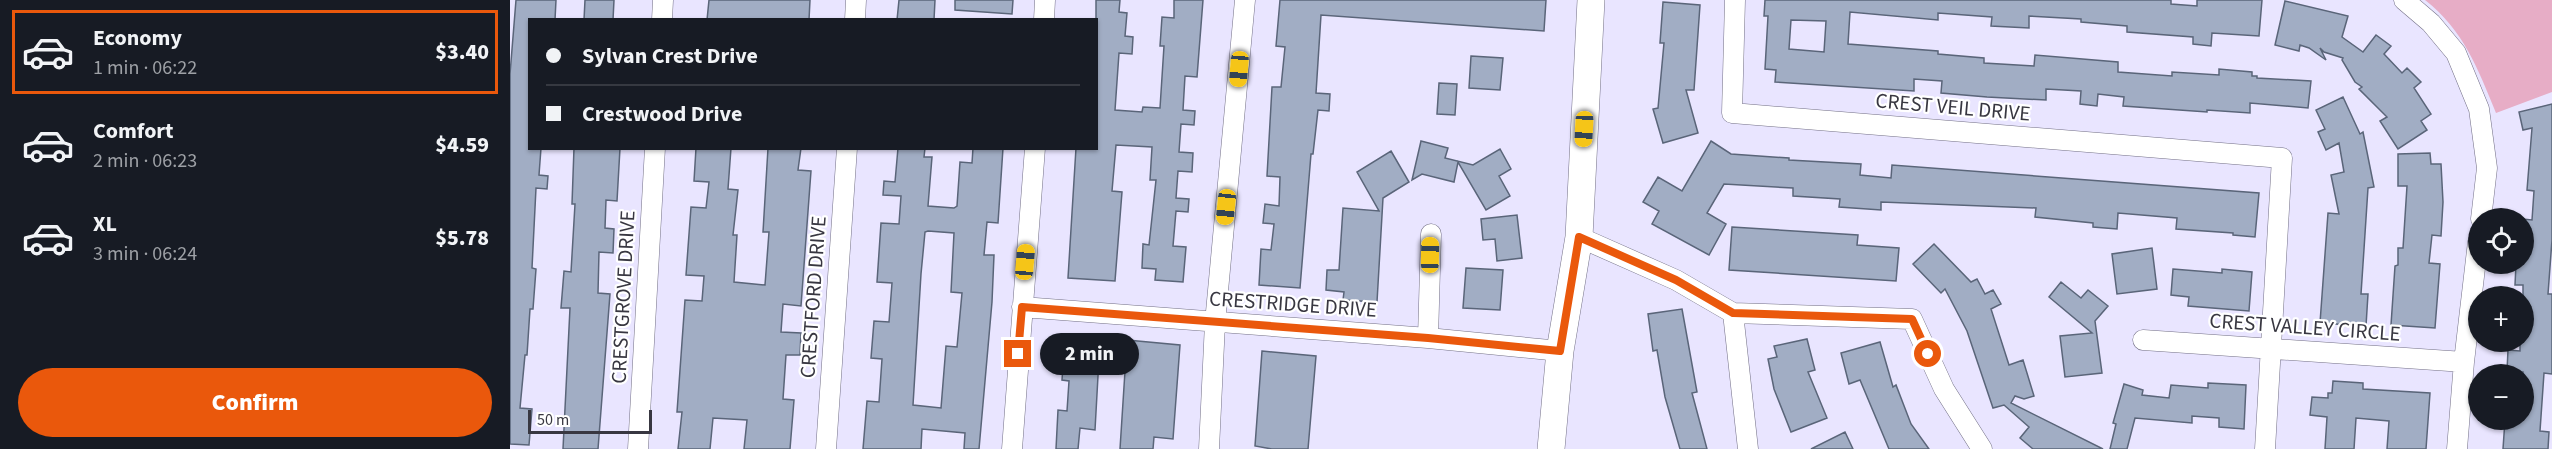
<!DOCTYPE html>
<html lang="en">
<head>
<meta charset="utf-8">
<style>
  body { margin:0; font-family:"Source Sans 3",sans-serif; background:#20242c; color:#f1f3f6; height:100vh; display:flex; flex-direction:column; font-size:22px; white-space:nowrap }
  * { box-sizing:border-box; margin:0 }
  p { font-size:20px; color:#9ea1a6 }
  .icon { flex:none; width:33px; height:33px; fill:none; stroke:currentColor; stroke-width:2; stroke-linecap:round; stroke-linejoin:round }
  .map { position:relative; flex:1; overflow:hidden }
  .sheet { display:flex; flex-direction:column; background:#171b24; width:510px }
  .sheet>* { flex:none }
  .banner { position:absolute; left:18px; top:18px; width:570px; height:132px; border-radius:0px; box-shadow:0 2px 4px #0004; display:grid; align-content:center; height:132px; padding:0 18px; background:#171b24 }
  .buttons { position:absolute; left:1958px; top:208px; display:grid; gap:12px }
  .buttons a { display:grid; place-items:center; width:66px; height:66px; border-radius:50%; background:#171b24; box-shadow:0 2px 4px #0004; font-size:30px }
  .scale { position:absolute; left:18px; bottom:15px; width:124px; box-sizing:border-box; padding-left:6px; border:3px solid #383741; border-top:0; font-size:16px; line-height:21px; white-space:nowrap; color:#383741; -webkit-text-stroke:4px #fff; paint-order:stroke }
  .end { position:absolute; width:27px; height:27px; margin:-14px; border:8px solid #ea580c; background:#fff; box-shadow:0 0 0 3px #fff }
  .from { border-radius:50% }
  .bubble { position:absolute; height:42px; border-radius:21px; background:#171b24; box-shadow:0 2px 4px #0004; font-size:20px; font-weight:800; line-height:42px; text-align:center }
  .car { position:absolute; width:18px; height:36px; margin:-18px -9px; border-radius:8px; box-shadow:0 0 4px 2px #0007; background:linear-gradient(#f5c518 24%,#345 0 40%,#f5c518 0 76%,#345 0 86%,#f5c518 0) }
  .banner b { display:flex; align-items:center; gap:21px; height:57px; font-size:22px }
  .banner b+b { border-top:2px solid #363941 }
  .banner i { width:15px; height:15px; background:#f1f3f6 }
  ul { padding:10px 0 0; list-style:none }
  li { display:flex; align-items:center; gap:18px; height:84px; margin:0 12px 9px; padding:0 6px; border:3px solid transparent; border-radius:0px }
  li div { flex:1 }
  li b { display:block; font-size:22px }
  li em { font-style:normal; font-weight:800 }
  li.on { border-color:#ea580c }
  li>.icon { width:54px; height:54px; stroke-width:1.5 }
  .cta { display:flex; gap:12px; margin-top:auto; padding:12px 18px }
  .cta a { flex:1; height:69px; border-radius:36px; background:#ea580c; color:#fff; font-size:24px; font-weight:800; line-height:69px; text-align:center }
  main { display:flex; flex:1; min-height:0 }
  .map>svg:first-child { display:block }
  .green { fill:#e7adc6 }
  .building { fill:#a1adc4; stroke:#5a6579; stroke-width:1.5; fill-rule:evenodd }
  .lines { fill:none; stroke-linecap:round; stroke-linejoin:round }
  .minor-casing { stroke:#737086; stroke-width:21 }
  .secondary-casing { stroke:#737086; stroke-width:28 }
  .minor { stroke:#fff; stroke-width:20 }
  .secondary { stroke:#fff; stroke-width:27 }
  .route { stroke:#ea580c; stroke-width:8 }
  .labels { text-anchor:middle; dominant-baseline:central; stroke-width:4.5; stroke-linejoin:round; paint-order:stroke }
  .street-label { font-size:21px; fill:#383741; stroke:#fff }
</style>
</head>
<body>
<main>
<section class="sheet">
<ul>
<li class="on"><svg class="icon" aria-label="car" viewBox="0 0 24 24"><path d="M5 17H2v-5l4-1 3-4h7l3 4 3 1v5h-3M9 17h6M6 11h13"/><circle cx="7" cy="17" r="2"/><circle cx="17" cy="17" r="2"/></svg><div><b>Economy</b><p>1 min · 06:22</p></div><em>$3.40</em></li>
<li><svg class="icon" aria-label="car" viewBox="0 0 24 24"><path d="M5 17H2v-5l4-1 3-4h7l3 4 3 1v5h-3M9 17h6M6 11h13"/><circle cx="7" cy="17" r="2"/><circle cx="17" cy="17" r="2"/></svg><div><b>Comfort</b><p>2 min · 06:23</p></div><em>$4.59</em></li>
<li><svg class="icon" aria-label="car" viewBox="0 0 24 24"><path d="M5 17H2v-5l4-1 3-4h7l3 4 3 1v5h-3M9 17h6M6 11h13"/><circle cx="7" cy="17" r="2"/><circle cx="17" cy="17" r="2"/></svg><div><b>XL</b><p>3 min · 06:24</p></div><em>$5.78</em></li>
</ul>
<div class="cta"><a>Confirm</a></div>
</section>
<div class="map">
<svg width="2042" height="449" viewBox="0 0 2042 449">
  <rect width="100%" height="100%" fill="#e9e5ff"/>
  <path class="green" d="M1915,0h127v92l-56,21c-19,-46 -32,-82 -71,-113z"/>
  <path class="building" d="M6,0h40l-1,20h-25v128h11l-2,27 9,1 -1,13 -11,-1 -4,80 4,1 -3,40h-3l-3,46h-2l-5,53 12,1 -3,36 -19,-1v-370z
    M75,0h29l-1,20h-29z
    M199,0h101l-1,20h-102z
    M389,0h36l-1,20h-37z
    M445,0h58l-1,14 -57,-4z
    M586,0h24l-1,12 8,1 -2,23 8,1 -1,17 -13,-1 -4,57 27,2 1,-5 17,1 4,-62h-4l2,-29 12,1v-18h29l-6,77 -12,-1 -2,34 12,1 -1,14 -13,-1 -2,28 14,1 -1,19 -14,-1 -2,27 13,1 -1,13 -12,-1 -3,35 13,1 -3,35 -28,-2 1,-11 -14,-1 1,-24 6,1 7,-65h-6l2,-33 -36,-2 -4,46 10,1 -7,89 -47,-3 8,-130h20z
    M770,0h266l-2,31 -223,-16 -5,78 14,1 -1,17 -11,-1 -5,44h-2l-11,134 -41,-3 2,-36 10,1 3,-26 -11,-1 2,-19 14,2 1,-29 -13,-1 5,-89h9l4,-40 -9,-1z
    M1255,0h406v4l26,2v-6h65l-3,36 -47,-3 -1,13 -18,-2v-7l-66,-5v-6l-46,-4v-3l-52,-3v12l-38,-2 1,-9 -54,-4v7l-88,-8 -2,32 90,7v3l46,4v5l50,3 1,-11 83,7v10l54,4v-4l47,3v-6l33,3v4h5v2l54,3 -3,27 -58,-5v10l-43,-3v2l-84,-6 1,-9 -26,-3 -1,12 -17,-2 1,-13 -35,-2v11l-59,-3 -46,-4 1,-12 -28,-2v12l-139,-9 1,-12 -11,-1 3,-53h-4zM1281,20l35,1 -2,31 -35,-3z
    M1775,1l63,15 -6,21 21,15 13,-17 15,11 -7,8 18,19 5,-5 14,14 -7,6 17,26 -10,7 6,9 -29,19 -18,-28 7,-4 -28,-28 3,-2 -7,-5 -13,-22 1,-2 -19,-6 -4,-4 6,12 -17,-12 -9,-3 -1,6 -24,-6z
    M1153,2l37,3 -6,85h-8l12,43 -35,10 -10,-34 5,-1 6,-65h-4z
    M961,56l32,2 -3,32 -31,-2z
    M929,83l18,1 -2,31 -18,-1z
    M1833,97l17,37 3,-2 11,55 -6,1 -4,61 -3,45h7l-2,32 -46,-3 8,-110 11,1 -8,-39 13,-3 -5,-29 -13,7 -8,-18 7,-3 -9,-19z
    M2042,104v136l-4,54h4v80l-8,-1 -4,58 9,1 -1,17h-45l2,-29h18v-48l-16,-1 1,-21 12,1v-9h3v-57h-8l1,-21h7v-45l9,1 2,-29 -7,-1 5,-62 -9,2 -4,-18z
    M911,141l27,7 -3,10 28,7 27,-16 11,20 -12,7 11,20 -24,14 -28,-48 -4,20 -32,-8 -10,6z
    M1201,141l20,13 58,4v2l72,4 -1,11 31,3 1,-13 367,28 -4,44 -22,-2v-2l-57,-4 1,-11 -59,-5 -1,16 -24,-2v-4l-58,-6 1,-9 -155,-6v8l-42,-3 1,-8 -47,-3v-8l-69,-4 -17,29 19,11 -17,31 -57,-31 7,-13 -16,-9 15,-25 24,14z
    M64,148h46l-3,53 -11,-1 -1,28 9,1 -1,24 -14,-1 -1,41 12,1 -12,155h-35l7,-141h-9l3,-37 7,1 4,-68h-3z
    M186,148h35l-3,41 10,1 -5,45h4l-3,47 31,3 4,-53h-6l5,-84h33l-3,22 13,1 -10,135 -18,-2 -2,28 20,1 -1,22h-14l-3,44 11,1 -4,49h-46l3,-29 -34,-2 -3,31h-32l4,-37h-5l8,-112 17,1 2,-25 -18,-1 5,-68 15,1 3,-26 -15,-1z
    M388,148h27l-1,9h8l-4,49 26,2 3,-2 3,-44 12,1 1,-15h30l-5,75 -11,-1 -3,33h10l-2,47 -13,147h-15l1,-16 -43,-4 -1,20h-58l4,-48 12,1 3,-43 -11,-1 3,-37 15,1 3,-39 -15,-1 4,-59 18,1 2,-28 -18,-1 1,-14 11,1zM418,231l26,2 -3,59 11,1 -5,54 -11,-1 -5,62 -28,-3 8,-131 4,-42z
    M881,151l18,31 -26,16 -6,104 -34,-2 1,-8 -18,-2 1,-20h12l4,-62 36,3 -22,-39z
    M1920,153l1,11h10l2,38 -2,34 -9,-1 -3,28 11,1 -5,64 -44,-3 4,-59 3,-1v-17h5l4,-62h-9v-32z
    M1007,215l5,43 -25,3 -2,-22 -12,1 -2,-21z
    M1222,227l126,8 -1,10 42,3 -3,33 -167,-11z
    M1424,244l37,38 6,-3 8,15 8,-4 8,14 -10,5 18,56 14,-5 11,36 -10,3 -9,-3 -4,7 92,46h-70l-13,-11 9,-11 -25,-22 -11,3 -26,-77 -22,-42 -4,4 -28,-29z
    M1642,248l5,41 -40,5 -5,-40z
    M956,268l37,2 -3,40 -37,-2z
    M1663,269l49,4v-4l30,3 -3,39 -61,-5 1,-9 -18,-2z
    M1551,282l20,16 7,-8 20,16 -13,15 7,52 -37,4 -5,-41 32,-3 -43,-36z
    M1172,309l15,83 -5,1 15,56h-27l-15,-52 -8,-47 -4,1 -5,-37z
    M555,338l35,2 -5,90 -15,-2 -2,21h-22l2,-39 9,1 2,-30 -7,-1z
    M1297,339l8,31 -7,2 19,46 -36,14 -17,-43 -6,-30 9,-2 -3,-11z
    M617,340l53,5 -7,94 -19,-2 -1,12h-33z
    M1370,342l13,45 3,-2 15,39 18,25h-40l-29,-69 -11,4 -8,-31z
    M752,351l54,5 -8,93h-36l-17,-3z
    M1823,381l30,2v6l67,4 -4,56h-39l2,-28 -33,-3 -2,31h-29l2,-32 -17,-2 2,-18 16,1v-5h4z
    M1698,383l38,2 -2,44 -25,-2v-9l-27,-2v7l-57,-5 -8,31h-17l6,-25 -3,-1 11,-39 19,6 -1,5 27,3 2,-13 37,3z
    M1335,432l8,17h-42z"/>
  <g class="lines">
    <g class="minor-casing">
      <path id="minor" d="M1225,0l-3,113 550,45 -17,291
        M1894,0l27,23 25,30 23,56 8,59 -6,51
        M152,20l1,-20
        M345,20l1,-20
        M534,20l1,-20
        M1069,237l97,43 57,33 179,6 32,70 38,60
        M512,307l406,31 132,13
        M1223,313l15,136
        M918,338l3,-104
        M1633,340l321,22
        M128,449l17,-301
        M316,449l21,-301
        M502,449l23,-301
        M699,449l6,-126 30,-323
        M1947,449l7,-87 14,-120"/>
    </g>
    <g class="secondary-casing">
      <path id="secondary" d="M1041,449l9,-98 19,-114 12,-237"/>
    </g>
    <use href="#minor" class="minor"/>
    <use href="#secondary" class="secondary"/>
  </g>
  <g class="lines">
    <path class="route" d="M508,354l4,-47 406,31 132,13 19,-114 97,43 57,33 179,6 16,35"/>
  </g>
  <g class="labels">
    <g class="street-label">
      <text transform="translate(1443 107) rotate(5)">CREST VEIL DRIVE</text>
      <text transform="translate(113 297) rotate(-87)">CRESTGROVE DRIVE</text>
      <text transform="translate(303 297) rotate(-86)">CRESTFORD DRIVE</text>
      <text transform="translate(783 304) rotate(4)">CRESTRIDGE DRIVE</text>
      <text transform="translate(1795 327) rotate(4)">CREST VALLEY CIRCLE</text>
    </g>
  </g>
</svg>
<div class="buttons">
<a><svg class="icon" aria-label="locate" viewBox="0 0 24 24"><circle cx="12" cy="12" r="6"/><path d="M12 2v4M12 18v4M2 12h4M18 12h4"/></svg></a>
<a>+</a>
<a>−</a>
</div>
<div class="scale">50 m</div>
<i class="end from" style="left:1418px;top:354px"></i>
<i class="end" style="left:508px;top:354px"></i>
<div class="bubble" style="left:530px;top:333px;width:99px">2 min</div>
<i class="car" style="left:729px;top:69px;rotate:185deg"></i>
<i class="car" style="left:1074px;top:129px;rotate:183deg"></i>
<i class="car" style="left:716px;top:207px;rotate:186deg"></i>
<i class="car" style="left:920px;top:255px;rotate:1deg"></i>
<i class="car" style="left:515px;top:262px;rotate:5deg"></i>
<div class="banner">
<b><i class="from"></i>Sylvan Crest Drive</b>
<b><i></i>Crestwood Drive</b>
</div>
</div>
</main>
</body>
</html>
